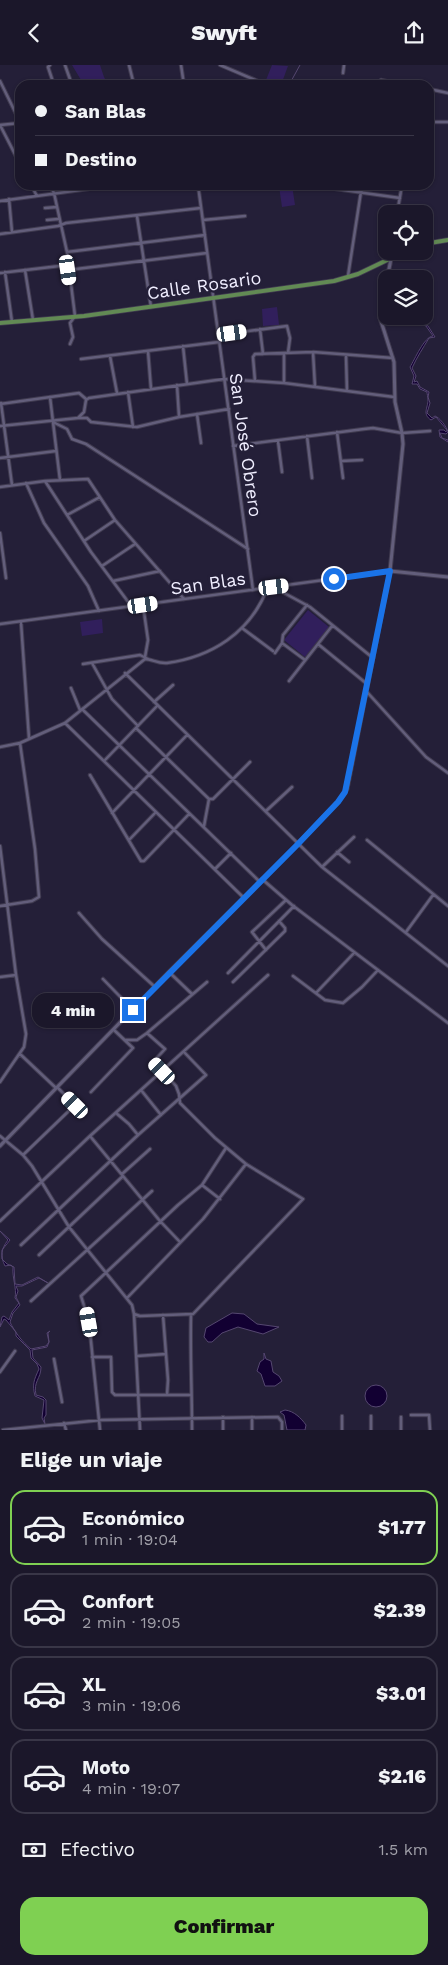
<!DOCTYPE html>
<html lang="es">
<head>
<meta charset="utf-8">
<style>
  body { margin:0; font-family:"Work Sans",sans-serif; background:#242032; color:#f1f3f6; height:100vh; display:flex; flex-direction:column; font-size:19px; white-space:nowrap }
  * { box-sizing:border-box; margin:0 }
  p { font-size:16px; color:#a09fa8 }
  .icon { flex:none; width:28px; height:28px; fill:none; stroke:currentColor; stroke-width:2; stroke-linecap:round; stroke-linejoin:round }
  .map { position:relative; height:1365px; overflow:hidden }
  .details { display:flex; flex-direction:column; background:#1b172a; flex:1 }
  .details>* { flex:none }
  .hud { position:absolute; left:15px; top:15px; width:419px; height:110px; border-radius:15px; box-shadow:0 1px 4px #0004,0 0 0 1px #393647; display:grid; align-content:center; height:110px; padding:0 20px; background:#1b172a }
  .buttons { position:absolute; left:378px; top:140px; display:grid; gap:10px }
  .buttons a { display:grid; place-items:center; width:55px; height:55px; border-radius:10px; background:#1b172a; box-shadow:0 1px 4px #0004,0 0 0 1px #393647; font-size:25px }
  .end { position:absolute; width:22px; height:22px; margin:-11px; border:6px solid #1a73e8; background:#fff; box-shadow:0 0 0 2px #fff }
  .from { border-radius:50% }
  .bubble { position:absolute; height:35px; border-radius:15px; background:#1b172a; box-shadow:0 1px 4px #0004,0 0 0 1px #393647; font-size:16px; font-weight:800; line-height:35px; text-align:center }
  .car { position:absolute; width:15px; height:30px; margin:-15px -8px; border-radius:6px; box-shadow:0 0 4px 1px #0007; background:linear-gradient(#fff 24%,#345 0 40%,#fff 0 76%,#345 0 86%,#fff 0) }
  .hud b { display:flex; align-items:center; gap:18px; height:48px; font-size:19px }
  .hud b+b { border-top:1px solid #393647 }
  .hud i { width:12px; height:12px; background:#f1f3f6 }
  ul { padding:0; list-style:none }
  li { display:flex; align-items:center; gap:15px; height:75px; margin:0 10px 8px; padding:0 10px; border:2px solid #393647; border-radius:15px }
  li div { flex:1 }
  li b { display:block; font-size:19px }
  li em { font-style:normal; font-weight:800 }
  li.current { border-color:#7fd052 }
  li>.icon { width:45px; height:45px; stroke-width:1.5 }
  h2 { padding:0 20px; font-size:22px; line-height:60px }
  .pay { display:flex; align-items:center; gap:12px; height:55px; padding:0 20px; font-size:19px }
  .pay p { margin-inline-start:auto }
  .primary-button { display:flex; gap:10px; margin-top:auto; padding:10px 20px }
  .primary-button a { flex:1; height:58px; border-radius:15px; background:#7fd052; color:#111; font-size:20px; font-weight:800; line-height:58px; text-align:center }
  header { display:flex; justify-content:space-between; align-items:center; height:65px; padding:0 20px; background:#1b172a; font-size:22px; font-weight:800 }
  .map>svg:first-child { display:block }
  .green { fill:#311f5c }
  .water { fill:#120032; stroke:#554770 }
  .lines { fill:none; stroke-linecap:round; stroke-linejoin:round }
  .stream { stroke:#554770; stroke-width:1 }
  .minor-casing { stroke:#403b50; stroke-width:4.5 }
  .tertiary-casing { stroke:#403b50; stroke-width:5 }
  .primary-casing { stroke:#403b50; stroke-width:5.5 }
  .minor { stroke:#635e7b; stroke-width:2.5 }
  .tertiary { stroke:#635e7b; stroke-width:3 }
  .primary { stroke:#628a54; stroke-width:4 }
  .route { stroke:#1a73e8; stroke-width:6 }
  .labels { text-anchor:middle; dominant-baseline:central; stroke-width:5; stroke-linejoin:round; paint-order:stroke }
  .street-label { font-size:18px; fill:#f0eeff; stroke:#241f38 }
</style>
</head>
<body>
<header><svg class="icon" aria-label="back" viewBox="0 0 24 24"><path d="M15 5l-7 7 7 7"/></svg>Swyft<svg class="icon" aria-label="share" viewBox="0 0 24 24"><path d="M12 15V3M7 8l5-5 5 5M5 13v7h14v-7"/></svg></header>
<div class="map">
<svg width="448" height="1365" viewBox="0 0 448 1365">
  <rect width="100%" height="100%" fill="#241f38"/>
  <path class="green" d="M72,0h28l4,12 4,8h-24z
    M272,0l16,1 -7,19 -15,-5z
    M292,120l3,20 -13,2 -3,-21z
    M277,242l2,18 -16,1 -1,-17z
    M308,545l21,17 -24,30 -21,-17z
    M102,554l1,14 -21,3 -2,-14z"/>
  <path class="water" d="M415,251h3l2,6 8,4 7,11 -6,1c-6,10 -12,19 -17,30l4,8 -2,6 3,-1 3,6 9,5 -1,5 2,6 -3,10 5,5 3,-2c4,1 12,11 13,16l-2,2 -6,-1 2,5 6,2v2l-8,-5 -1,-7h5l2,2 1,-2 -11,-13 -5,3c-9,-6 -3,-12 -3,-20 0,-3 -1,-6 -1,-8l-7,-3 -3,-5h-5l2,-8 -4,-9c5,-8 14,-30 23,-31l-7,-10 -7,-3z
    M0,1166l10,9 -8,10v9l5,5 7,3 1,17 7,1 16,-8 10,6 -9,-5 -17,8h-6l2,5 -2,6 4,8 -7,8 -3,9c4,9 13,21 21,27l15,-3 3,-4 -2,-9 3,-2 -2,2 1,9 -2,5 -15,3 1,8 8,9c0,12 -8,14 -5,28l7,2 3,3v15l-2,3 1,6 -3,-6 2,-18 -9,-4c-3,-12 -1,-16 4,-27l-2,-5 -6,-6 -1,-8 -14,-14v-4l-10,-12 -2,-1 -4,8 2,-10 2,-1 5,4 3,-8 7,-9 -4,-5c2,-10 -3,-20 -2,-31l-2,-2 -6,1c-5,-10 -4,-17 3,-26z
    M232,1248l12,1 13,10 22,3 -16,7 -25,-7 -16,6 -10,9h-4l-4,-5 2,-9z
    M264,1288l2,6 5,2 2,11 6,4 3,5 -7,5h-10l-4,-12 -4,-3 3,-9 4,-3z
    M365 1331a11 11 0 1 1 22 0a11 11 0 1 1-22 0Z
    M285,1345c9,1 16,8 21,15l-1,5h-18l-3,-15 -4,-3z"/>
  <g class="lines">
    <path class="stream" d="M289,20l11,-20"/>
    <g class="minor-casing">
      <path id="minor" d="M50,0l-2,2 6,18
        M65,0l7,20
        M129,0l5,20
        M181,0l3,20
        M220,0l47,20
        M343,8l1,-8
        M381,15l23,5
        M0,16l20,41
        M429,24l19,4
        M429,57h19
        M0,60l20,39
        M0,60l20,-2
        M31,120l6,11
        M50,120l4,8 13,59 8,64 -5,7 3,14 -3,7
        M198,120l55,405
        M327,120l2,3 71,10
        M9,134l3,33
        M0,136l117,-16
        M45,143l12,-1
        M397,149l5,-29
        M137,151l14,91
        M47,155l11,-1
        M203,155l42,-4
        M0,169l58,-8 8,-3 135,-15
        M391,186l3,6
        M67,187l138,-17
        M25,205l8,50
        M68,205l139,-17
        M5,207l7,50
        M0,208l68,-8
        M348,211l14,-91
        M260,264l3,25
        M219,270l68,-9 3,12 -2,15
        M183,281l4,38
        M148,286l3,38
        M313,287l2,35
        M284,288v30
        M346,290l1,36 47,6
        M110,291l7,37
        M81,294l138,-17
        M255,316l-2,-24 2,-3 58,-2 80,6
        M177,320l2,31
        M128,327l5,35
        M50,332l10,83
        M1,338l11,82
        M0,339l79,-11 7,6
        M197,349l4,29
        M79,353h8l4,4 46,5 42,-10 50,-8
        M53,357l14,7 5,10 14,5 162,105
        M0,361l78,-8 6,-6 2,-12 3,-2 135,-19 60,4 63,8
        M337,367l6,46
        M307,371l5,42
        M278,376l4,31
        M233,381l131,-17 9,-1 29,5 28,-2
        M0,393l56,-7
        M341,396l21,-1
        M45,416l46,71 41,55
        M26,418l18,40 44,63 11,25
        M0,422l45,-6 43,-2 27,41 69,79
        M67,450l33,-18
        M0,468l6,45
        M84,476l31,-21
        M102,501l33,-22
        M113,516l47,-10
        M275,523l35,19 63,51
        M143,540l5,35 -3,17
        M21,557l8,116
        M0,559l390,-53
        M242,563l31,23
        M282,578l23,17
        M318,579l49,40
        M275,588l7,-10 1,-8 24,-30
        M92,598l20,36 26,27
        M83,599l57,-9 8,4
        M125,608l197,194 126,99
        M289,616l43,-55
        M71,623l9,22
        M367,627l59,65 22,16
        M154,637l19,-17
        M82,644l178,173
        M65,658l179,175
        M136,663l73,71
        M0,682l20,-4 45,-20 80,-64c7,0 13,5 22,4 44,-6 83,-30 100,-74
        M105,695l52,-54
        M90,710l51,86h3l45,-47
        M266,746l26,-24
        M112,748l75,-78
        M204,761l5,-27h4l37,-37
        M129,775l27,-28
        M367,775l81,66
        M0,781l16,129 10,59 -2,13 -24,35
        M337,787l12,10
        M322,802l32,-30
        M215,804l16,-16
        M262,814l30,26 156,118
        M0,841l32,-5 7,-4 -4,-48 -15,-106
        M79,848l23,26 53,48
        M406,867l27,-37
        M266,885l-14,-18 34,-32
        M169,907l23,22
        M228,908l66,-67
        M293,911l32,24 18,3 19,-16 16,-17
        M0,912l16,-2
        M103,914l30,31
        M233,917l52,-51v-3l-6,-7
        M316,928l38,-40
        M125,975h12l10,-7 60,-51
        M20,989l36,34
        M141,1025l20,25
        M91,1027l42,-44 -19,-18
        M116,1048l13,11 9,11
        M0,1071l23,19 9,11 37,61 63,78 2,9 6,116
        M90,1071l70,85 20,21
        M23,1090l52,-50 -17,-17
        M122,1109l28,-25
        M202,1120l18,14
        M0,1156l90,-85 178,-161
        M21,1180l117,-110 68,-60 -22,-23
        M39,1190l84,-79
        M127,1233l76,-79 43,-55
        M31,1236l121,-110
        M134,1249l6,2 53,-2 110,-115 -57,-35 -31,-26 -35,-35 -1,-9 -3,-8 -22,-25 11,-12 -18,-16
        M191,1249c-1,39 1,78 1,116
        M163,1250l5,65 -1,15
        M137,1291l29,-2
        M92,1292h19l1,35 3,3h75
        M54,1294l8,43
        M0,1307l15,-21
        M411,1350h18l1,15
        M371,1351v14
        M252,1352v13
        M401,1352v13
        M64,1358l2,7
        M3,1365l98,-10 177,-3 4,5v8
        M100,1365l-11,-108 -8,-26 97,-91 24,-20 24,-37
        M223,1365v-13
        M342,1365v-14"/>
    </g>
    <g class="tertiary-casing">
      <path id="tertiary" d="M387,214l4,-20
        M390,506l58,6
        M0,1081l169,-174 129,-128 40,-42 9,-13 43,-218 13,-127 -1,-11 -7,-31 -1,-40 -14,-44 6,-36"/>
    </g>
    <g class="primary-casing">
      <path id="primary" d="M424,179l24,-4
        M0,258l84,-7 250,-35 24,-7 48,-23"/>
    </g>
    <use href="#minor" class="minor"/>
    <use href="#tertiary" class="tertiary"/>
    <use href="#primary" class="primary"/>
  </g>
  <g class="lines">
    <path class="route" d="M133,945l165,-166 40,-42 7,-10 45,-221 -56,8"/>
  </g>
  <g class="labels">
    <g class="street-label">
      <text transform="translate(204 220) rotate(-8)">Calle Rosario</text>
      <text transform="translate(246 380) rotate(82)">San José Obrero</text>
      <text transform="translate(208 518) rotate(-8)">San Blas</text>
    </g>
  </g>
</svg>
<div class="buttons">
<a><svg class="icon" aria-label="locate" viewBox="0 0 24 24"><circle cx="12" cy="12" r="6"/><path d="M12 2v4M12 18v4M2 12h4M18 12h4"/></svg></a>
<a><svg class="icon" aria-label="layers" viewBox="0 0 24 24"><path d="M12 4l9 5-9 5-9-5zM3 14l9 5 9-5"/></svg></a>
</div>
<i class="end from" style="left:334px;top:514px"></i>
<i class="end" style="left:133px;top:945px"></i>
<div class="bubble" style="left:32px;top:928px;width:82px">4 min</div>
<i class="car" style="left:68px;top:205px;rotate:172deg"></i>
<i class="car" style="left:232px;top:268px;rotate:82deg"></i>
<i class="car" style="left:274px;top:522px;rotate:83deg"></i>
<i class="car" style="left:143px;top:540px;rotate:81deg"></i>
<i class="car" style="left:162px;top:1006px;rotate:316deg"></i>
<i class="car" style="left:75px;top:1040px;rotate:315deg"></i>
<i class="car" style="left:89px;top:1257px;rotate:350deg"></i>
<div class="hud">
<b><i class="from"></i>San Blas</b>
<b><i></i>Destino</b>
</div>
</div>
<section class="details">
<h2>Elige un viaje</h2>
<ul>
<li class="current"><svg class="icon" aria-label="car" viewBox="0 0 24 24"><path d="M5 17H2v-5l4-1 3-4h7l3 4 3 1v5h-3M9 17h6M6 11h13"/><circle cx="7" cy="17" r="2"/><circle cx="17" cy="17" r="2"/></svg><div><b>Económico</b><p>1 min · 19:04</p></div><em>$1.77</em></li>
<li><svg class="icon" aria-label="car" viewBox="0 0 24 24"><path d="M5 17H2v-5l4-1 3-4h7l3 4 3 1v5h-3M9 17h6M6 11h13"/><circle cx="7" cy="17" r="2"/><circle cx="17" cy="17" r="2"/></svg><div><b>Confort</b><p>2 min · 19:05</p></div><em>$2.39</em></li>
<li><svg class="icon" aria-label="car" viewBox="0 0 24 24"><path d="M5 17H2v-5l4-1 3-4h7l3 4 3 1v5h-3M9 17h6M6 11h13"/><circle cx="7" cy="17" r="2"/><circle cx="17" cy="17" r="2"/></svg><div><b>XL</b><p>3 min · 19:06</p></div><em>$3.01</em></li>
<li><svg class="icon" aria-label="car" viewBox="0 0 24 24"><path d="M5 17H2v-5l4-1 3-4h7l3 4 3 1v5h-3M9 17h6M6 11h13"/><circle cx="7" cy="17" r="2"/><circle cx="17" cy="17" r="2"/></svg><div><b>Moto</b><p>4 min · 19:07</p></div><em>$2.16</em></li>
</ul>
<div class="pay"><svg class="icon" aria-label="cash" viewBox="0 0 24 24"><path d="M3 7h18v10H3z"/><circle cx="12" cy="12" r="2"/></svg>Efectivo<p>1.5 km</p></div>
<div class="primary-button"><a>Confirmar</a></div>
</section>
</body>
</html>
